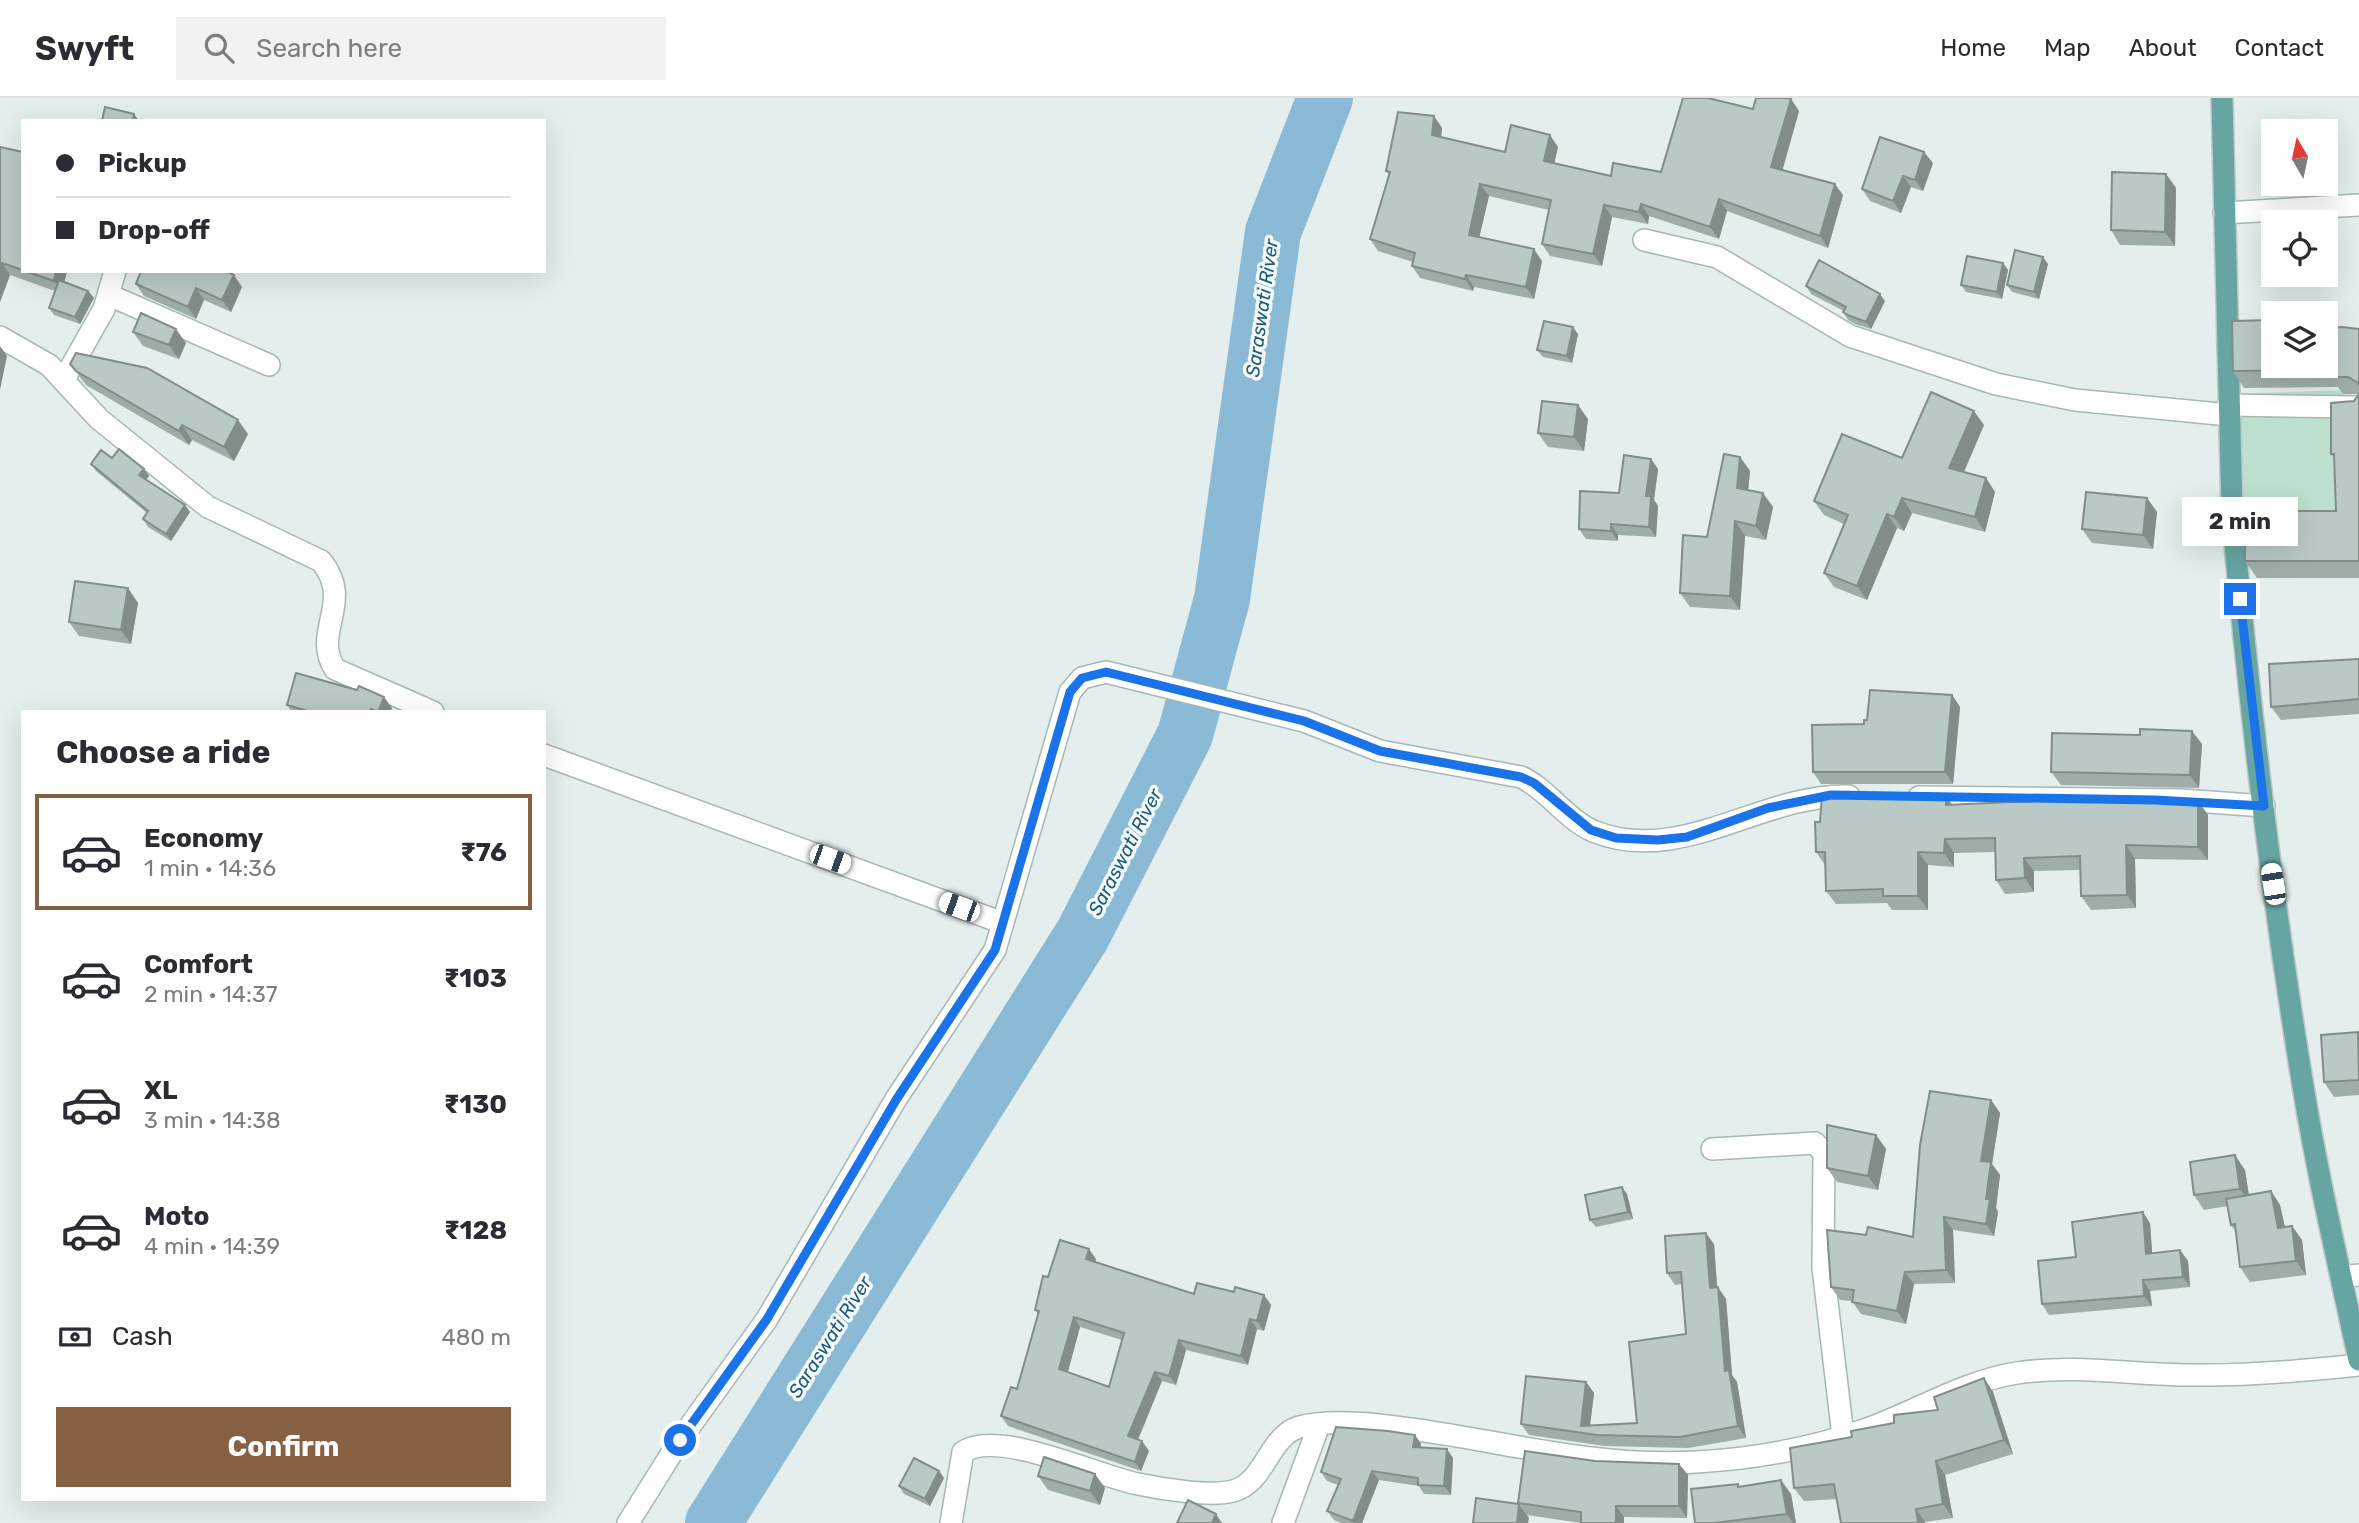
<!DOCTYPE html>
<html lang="en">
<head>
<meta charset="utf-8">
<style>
  body { margin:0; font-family:Rubik,sans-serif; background:#f2f2f3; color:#2b2b33; height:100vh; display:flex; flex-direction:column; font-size:26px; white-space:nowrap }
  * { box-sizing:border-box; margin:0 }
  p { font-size:23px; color:#7c7c81 }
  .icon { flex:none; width:38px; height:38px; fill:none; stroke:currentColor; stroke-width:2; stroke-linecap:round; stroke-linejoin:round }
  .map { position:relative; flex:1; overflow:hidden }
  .sheet { position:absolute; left:21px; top:612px; width:525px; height:791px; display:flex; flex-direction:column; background:#fff; border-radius:0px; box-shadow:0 7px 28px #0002 }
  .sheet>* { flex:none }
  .hud { position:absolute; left:21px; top:21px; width:525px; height:154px; border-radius:0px; box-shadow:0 7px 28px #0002; display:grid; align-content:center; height:154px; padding:0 35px; background:#fff }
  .needle { width:46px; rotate:351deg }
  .fabs { position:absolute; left:2261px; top:21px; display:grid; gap:14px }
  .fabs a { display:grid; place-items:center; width:77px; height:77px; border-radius:0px; background:#fff; box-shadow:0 7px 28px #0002; font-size:35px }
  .end { position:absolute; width:32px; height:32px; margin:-16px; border:9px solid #1a73e8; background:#fff; box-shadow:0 0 0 4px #fff }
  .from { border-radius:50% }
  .bubble { position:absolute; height:49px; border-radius:0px; background:#fff; box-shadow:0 7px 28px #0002; font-size:23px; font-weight:700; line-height:49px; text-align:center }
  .car { position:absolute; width:21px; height:42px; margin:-21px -10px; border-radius:9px; box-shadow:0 0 5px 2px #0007; background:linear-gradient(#fff 24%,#345 0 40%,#fff 0 76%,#345 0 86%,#fff 0) }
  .hud b { display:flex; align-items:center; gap:24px; height:66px; font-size:26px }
  .hud b+b { border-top:2px solid #e1e1e2 }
  .hud i { width:18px; height:18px; background:#2b2b33 }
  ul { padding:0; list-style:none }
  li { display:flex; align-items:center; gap:21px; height:116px; margin:0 14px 10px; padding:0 21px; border:4px solid transparent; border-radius:0px }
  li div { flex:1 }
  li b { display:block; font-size:26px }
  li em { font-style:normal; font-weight:700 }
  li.active { border-color:#876044 }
  li>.icon { width:63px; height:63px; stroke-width:1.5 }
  h2 { padding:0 35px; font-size:32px; line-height:84px }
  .pay { display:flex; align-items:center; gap:18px; height:77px; padding:0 35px; font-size:26px }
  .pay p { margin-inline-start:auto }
  .cta { display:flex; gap:14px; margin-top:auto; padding:14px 35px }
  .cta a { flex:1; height:80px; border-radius:0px; background:#876044; color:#fff; font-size:28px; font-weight:700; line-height:80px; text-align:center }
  header { display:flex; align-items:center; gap:42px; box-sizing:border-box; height:98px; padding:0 35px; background:#fff; border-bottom:2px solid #e1e1e2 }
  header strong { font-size:33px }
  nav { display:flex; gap:38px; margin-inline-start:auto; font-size:24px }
  .search { width:490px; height:63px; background:#f2f2f3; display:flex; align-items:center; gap:18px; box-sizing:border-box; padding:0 24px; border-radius:0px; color:#7c7c81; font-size:26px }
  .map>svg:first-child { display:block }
  .green { fill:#bce0cd }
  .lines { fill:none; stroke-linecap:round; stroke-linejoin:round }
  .river { stroke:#8abad5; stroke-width:56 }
  .minor-casing { stroke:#a6b7b5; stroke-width:24 }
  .primary-casing { stroke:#c1cac9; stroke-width:24 }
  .minor { stroke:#fff; stroke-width:21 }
  .primary { stroke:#67a5a2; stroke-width:21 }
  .wall { fill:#9fada9; fill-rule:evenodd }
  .shaded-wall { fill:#828d8a }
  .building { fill:#b9c9c5; stroke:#828d8a; stroke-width:2; fill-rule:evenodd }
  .route { stroke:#1a73e8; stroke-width:9 }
  .labels { text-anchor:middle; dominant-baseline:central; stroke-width:7; stroke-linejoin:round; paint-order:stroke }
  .water-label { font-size:19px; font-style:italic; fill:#195a80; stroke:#f5faf9 }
</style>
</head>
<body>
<header>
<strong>Swyft</strong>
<div class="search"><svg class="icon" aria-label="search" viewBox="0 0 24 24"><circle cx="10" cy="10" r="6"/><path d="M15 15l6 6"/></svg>Search here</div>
<nav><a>Home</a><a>Map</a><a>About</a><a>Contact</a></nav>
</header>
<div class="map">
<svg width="2359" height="1425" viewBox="0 0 2359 1425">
  <rect width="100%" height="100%" fill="#e4eeec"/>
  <path class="green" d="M2344,292l3,135 -108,3 -6,-134z"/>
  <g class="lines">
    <path class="river" d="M713,1425l370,-589 102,-199 37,-136 51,-367 52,-134"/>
    <g class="minor-casing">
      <path id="minor" d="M2224,115l135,-8
        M1644,142l73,17 133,79 146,48 79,16 154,15
        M109,197l160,70
        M0,239l49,28 50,54 109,88 113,54c34,41 -10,71 14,108l98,43
        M66,278l38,-67 11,-38
        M2228,307l131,2
        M544,657l459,168
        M1919,699l263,3 82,6
        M1712,1051l103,-6 9,10 -1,115 20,168
        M2341,1179l18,-2
        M628,1425l52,-83 87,-121 129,-220 99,-149 75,-258 12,-14 24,-6 198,49 76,30 141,26c26,12 45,42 72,54 87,36 169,-38 256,-35
        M951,1425l12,-71c35,-24 137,25 175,32 24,5 73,13 95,7 32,-8 35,-54 66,-64 40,-11 111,2 152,8 81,14 163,32 245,27 58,-3 117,-14 171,-33 50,-18 98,-48 150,-56 58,-9 117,2 175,2 56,1 111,-4 167,-10
        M1283,1425l36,-98"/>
    </g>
    <g class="primary-casing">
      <path id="primary" d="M2222,0l10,415c17,189 39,379 70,567 15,94 37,187 57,280"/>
    </g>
    <use href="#minor" class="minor"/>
    <use href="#primary" class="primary"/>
  </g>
  <path class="wall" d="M1791,1l8,12 -17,59 61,25 -15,53 -101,-37 -8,28 -70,-23 -1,8 -36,-7 -10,49 -52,-10 -8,-12 7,-34 -60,-14 -10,41 63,24 -8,38 -60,-12 -1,4 -53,-13 -8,-12 1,-4 -35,-11 -8,-12 19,-64 -3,-4 48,-55 8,12 -1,9 64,15 53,-5 -4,16 57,13 50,-4 92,-63z
    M0,49l23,5v119h44l-3,11 24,9 6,7 -14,26 -26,-9 -5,-7 6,-17 -45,-16 -10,27z
    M1933,65l-10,28 -12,-4 -10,26 -31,-12 -8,-12z
    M2166,76l10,14 -1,58 -55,-1 -9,-15z
    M2003,165l5,7 -6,29 -36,-7 -5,-7z
    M2048,166l-9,35 -27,-7 -5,-7z
    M136,186l106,3 -11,25 -27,-12 -8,19 -52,-23z
    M1806,188l79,15 -14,28 -16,-5 -7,-4 -5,-8 1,-1 -33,-17z
    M2359,231v249h-102l-12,-17 91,-50 -2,-53 -3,-4 23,-53 5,-7h-16l-5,-7 -94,1 -11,-17 40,-5z
    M133,234l53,11 -7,16 -36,-13z
    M1578,236l-6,29 -29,-6 -6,-7z
    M70,266l178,70 -14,27 -42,-21 -3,5 -103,-60z
    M1588,321l-4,32 -36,-4 -10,-14z
    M1984,327l-20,47 22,6 9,14 -10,40 -73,-19 -8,18 -7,-3 -30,72 -33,-13 -10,-14 20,-49 -20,-9 -10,-14 88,-43z
    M1740,359l10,14 -2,19 25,17 -7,33 -21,-4 -5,74 -50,-3 -10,-14 27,-56z
    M112,360l32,11 5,7 -3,4 39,25 5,7 -19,29 -23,-14 -5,-8 4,-6 -51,-42 -5,-7z
    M1651,361l7,10 -4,31 4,6 -2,31 -38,-2v6l-32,-2 -7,-10 40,-36z
    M2147,400l10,14 -4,37 -61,-6 -10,-14z
    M138,505l-7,41 -52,-8 -10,-14z
    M2359,561v55l-78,6 -10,-13z
    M1952,597l8,12 -7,77h-132l-8,-12 54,-52z
    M287,607l105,3 -2,4h-98z
    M2202,646l-3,44 -138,-3 -10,-13z
    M2198,703l10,14v45l-73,-1 1,49 -45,2 -10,-14 -1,-26 -46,1v21l-29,2 -9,-14 -1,-28 -41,1v14l-26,-2v45h-36l-5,-7 -51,1 -10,-13 -1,-26 -9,-13 137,-47z
    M2359,935v62l-25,2 -10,-15z
    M1991,1002l9,13 -8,51 8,11 -4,33 2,4 -4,24 -41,-6 2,53 -41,1 -8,40 -45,-10 -9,-13 -12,-1 -9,-13 35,-52 47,2z
    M1876,1037l10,14 -8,41 -41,-8 -10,-14z
    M2245,1072l4,25 22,-4 9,14 5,22 7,-1 10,14 4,35 -56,7 -10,-15 -4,-35 -5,-7 -4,-19 -23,4 -10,-15z
    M1627,1096l6,25 -37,8 -6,-7z
    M2150,1125l2,30 28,-3 8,11 2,26 -40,4 2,15 -103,9 -7,-11 34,-47z
    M1714,1146l3,43 9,12 6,76 5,7 9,56 -58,10 -83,-2 -76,-11 -8,-11 65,-42 8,11 -4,32 47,-2 49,-89 -4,-50 -7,1 -8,-12z
    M1096,1161l-1,3 99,32 40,-2 30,3 7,10 -7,26 -7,-2 -9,36 -62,-15 -10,35 -14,-4 -24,59 11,11 -8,20 -133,-45 -7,-10 16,-27 21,-75 -3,-4 13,-33zM1080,1229l42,13 -13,47 -41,-15z
    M1984,1280l9,14 20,62 -68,21 8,43 -28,4 -88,-23 -33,2 -10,-13 58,-51 86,-27z
    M1415,1337l6,9 -1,4 33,10 -2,37 -27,-1 -5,-8 -40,-6 -17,43h-21l-7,-3 -7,-9 11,-26 -11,-4 -6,-9z
    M1595,1363l84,3 9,11 -1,43 -63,-1v6h-43l-54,-8 2,3 -10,-14z
    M939,1373l5,7 -14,28 -26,-12 -5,-8z
    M1038,1378l67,12 -5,17 -52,-15z
    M1791,1396l5,29h-101z"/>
  <path class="shaded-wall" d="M1791,1l8,12 -19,68 -9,-12z
    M134,16l5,7h-6z
    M1434,18l8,12 -2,19 -8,-12z
    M1550,37l8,12 -6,26 -8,-12z
    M1924,54l9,11 -10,28 -8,-11z
    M2166,76l10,14 -1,58 -10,-14z
    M1903,78l8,11 -10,26 -8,-12z
    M1480,86l9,12 -12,51 -8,-12z
    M1835,86l8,11 -15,53 -8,-12z
    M1719,101l8,12 -8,28 -9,-12z
    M1641,106l8,12 -1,8 -9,-12z
    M1604,107l8,12 -10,49 -9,-12z
    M1534,151l8,12 -8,38 -8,-12z
    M2043,159l5,7 -9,35 -5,-7z
    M2,165l8,12 -10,27v-33z
    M2003,165l5,7 -6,29 -5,-7z
    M56,173h11l-5,22 -8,-12z
    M234,177l8,12 -11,25 -9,-12z
    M1466,177l8,12 -1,4 -8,-12z
    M196,190l8,12 -8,19 -8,-12z
    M88,193l6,7 -14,26 -5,-7z
    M1880,196l5,7 -14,28 -5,-7z
    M1573,229l5,7 -6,29 -5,-7z
    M176,231l10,14 -7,16 -10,-14z
    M0,248l7,10 -7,34z
    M1578,307l10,14 -4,32 -10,-14z
    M1974,313l10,14 -25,58 -10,-15z
    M238,322l10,14 -14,27 -10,-14z
    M182,327l10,15 -3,5 -10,-14z
    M1740,359l10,14 -3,31 -10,-14z
    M1651,361l7,10 -4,31 4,6 -2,31 -7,-10 -3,-31z
    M144,371l5,7 -5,6 -5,-7z
    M1986,380l9,14 -10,40 -10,-15z
    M1763,395l10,14 -7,33 -10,-14z
    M1902,400l10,15 -8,18 -10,-14z
    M2147,400l10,14 -4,37 -10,-14z
    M185,407l5,7 -19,29 -5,-7z
    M1887,416l10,14 -30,72 -10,-14z
    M1735,423l10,15 -5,74 -10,-14z
    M1611,426l7,11v6l-7,-10z
    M128,490l10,15 -7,41 -10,-14z
    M1952,597l8,12 -7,77 -8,-12z
    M384,599l8,11 -2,4h-12z
    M2192,633l10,13 -3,44 -9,-13z
    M1946,698l10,14 -10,-5z
    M2198,703l10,14v45l-10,-13z
    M1945,741l9,14v14l-10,-14z
    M2126,747l9,14 1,49 -9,-13z
    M1918,754l10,13v45l-10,-14z
    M2024,760l10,13v21l-9,-14z
    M1991,1002l9,13 -8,51 8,11 -4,33 2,4 -4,24 -8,-12v-25l-5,-38z
    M1876,1037l10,14 -8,41 -10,-14z
    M2235,1057l10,15 5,33 -10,-14z
    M1622,1089l5,7 6,25 -5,-7z
    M2271,1093l9,14 8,37 -10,-14z
    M2143,1114l7,11 3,41 -7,-10z
    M1944,1119l9,13 2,53 -9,-13z
    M2292,1128l10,14 4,35 -10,-14z
    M1706,1135l8,11 4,55 -8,-11z
    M1089,1151l7,10 -3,10 -7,-10z
    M2180,1152l8,11 2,26 -7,-10z
    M1905,1174l9,12 -8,40 -9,-13z
    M2143,1182l7,11 2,15 -8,-10z
    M1718,1189l8,12 6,76 5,7 9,56 -8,-12 -13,-55z
    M1264,1197l7,10 -7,26 -7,-10z
    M1074,1219l6,10 -14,51 -7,-9z
    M1250,1221l7,10 -9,36 -7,-9z
    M1179,1242l7,10 -10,35 -7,-9z
    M1155,1274l7,9 -27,65 -7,-10z
    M1984,1280l9,14 20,62 -9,-14z
    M1586,1284l8,11 -5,41 -8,-8z
    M1415,1337l6,9 -2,12 -6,-9z
    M1142,1343l7,10 -8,20 -6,-9z
    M1447,1351l6,9 -2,37 -7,-9z
    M1936,1363l9,14 8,43 -10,-14z
    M1679,1366l9,11 -1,43 -8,-12z
    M939,1373l5,7 -14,28 -5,-7z
    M1372,1373l7,9 -17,43h-8l-1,-2z
    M1095,1376l10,14 -5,17 -10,-14z
    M1781,1382l10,14 5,29h-3l-6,-9z
    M1519,1406l10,14 -1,5h-11z
    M1616,1408l8,11v6h-8z
    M1916,1411l9,13v1h-7z
    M1216,1416l6,9h-10z"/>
  <path class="building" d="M1683,0h25l45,11 3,-11h31l4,1 -20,68 64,17 -15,52 -101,-37 -9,28 -69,-23 -2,8 -35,-7 -11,49 -51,-10 9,-44 -71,-16 -11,51 65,14 -8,38 -60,-12 -1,4 -53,-13 3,-13 -45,-14 20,-67 -4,-1 12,-59 36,4 -2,19 73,17 6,-27 39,10 -6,26 67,15 2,-13 48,9z
    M105,9l29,7 -1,7h-31z
    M1880,39l44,15 -9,28 -12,-4 -10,25 -31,-12z
    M0,49l23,5v118l-21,-7 -2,6z
    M2112,74l54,2 -1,58 -54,-2z
    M2015,152l28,7 -9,35 -27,-7z
    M1967,158l36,7 -6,29 -36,-7z
    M1819,162l61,34 -14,28 -16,-6 -7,-4 3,-5 -40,-21z
    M25,173h31l-2,10z
    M141,173h85l8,4 -12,25 -26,-12 -8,19 -52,-23z
    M59,182l29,11 -13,26 -26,-9z
    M141,215l35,16 -7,16 -36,-13z
    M2273,222v46h53v-38l16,-1 17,2v57l-1,-3 -10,-6h-17v-7l-98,1 -1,-50z
    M1544,223l29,6 -6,29 -30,-6z
    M76,255l71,15 91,52 -14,27 -42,-22 -3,6 -103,-60 -6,-7z
    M1931,294l43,19 -25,57 37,10 -11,39 -73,-19 -8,19 -7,-3 -30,72 -33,-13 24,-58 -34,-14 28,-67 60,24z
    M2359,296v167h-114v-50h91l-2,-57h-3v-51l23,-2z
    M1542,303l36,4 -4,32 -36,-4z
    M119,351l25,20 -5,6 46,30 -19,29 -23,-15 5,-8 -57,-47 10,-14 11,8z
    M1724,356l16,3 -3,31 26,5 -7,33 -21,-5 -5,75 -50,-3 3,-58 24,2z
    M1624,357l27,4 -5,37h5l-2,31 -38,-3v7l-32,-2 1,-38 39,2z
    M2086,394l61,6 -4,37 -61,-6z
    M75,483l53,7 -7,42 -52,-8z
    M2359,561v40l-88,8 -2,-43z
    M296,575l61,17 2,-4 25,11 -6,15 -7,-3 -2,3h-58l-24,-7z
    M1870,592l82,5 -7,77h-132l-1,-47 52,-1v-4h3z
    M2140,631l52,2 -2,44 -139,-3 1,-39 88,2z
    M1822,697l124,1v9l85,-4v-4l167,4v46l-72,-2 1,50 -46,1 -1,-40 -56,2 1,20 -29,2 -1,-42 -50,1 -1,14 -26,-1v44h-35v-7l-57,2 -1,-39h-9l-1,-30h5z
    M2358,934l1,48 -35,2 -3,-47z
    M1930,993l61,9 -10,61 10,1 -5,37h4l-4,25 -42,-7 2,53 -41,2 -8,39 -45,-9 2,-12 -23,-3 -4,-57 39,5 2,-8 45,10 7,-92z
    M1827,1027l49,10 -8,41 -41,-8z
    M2235,1057l5,34 -46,6 -4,-33z
    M1622,1089l6,25 -38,8 -5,-25z
    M2271,1093l7,37 14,-2 4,35 -56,6 -5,-43 -4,1 -5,-26z
    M2143,1114l3,42 34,-4 3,27 -40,3 1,16 -102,8 -4,-43 38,-4 -4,-35z
    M1706,1135l4,55 8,-1 7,84 4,-1 9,56 -58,11 -83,-2 -76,-11 5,-48 60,6 -5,44 56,-3 -8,-81 57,-8 -5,-62 -14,1 -2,-37z
    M1060,1142l29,9 -3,10 108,35 3,-11 37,9 1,-5 29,8 -7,26 -7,-2 -9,37 -62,-16 -10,36 -14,-4 -27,64 14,5 -7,21 -134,-46 10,-29 6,2 22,-78 -4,-1 8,-34 5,1zM1074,1219l50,16 -15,54 -50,-18z
    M1984,1280l20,62 -68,21 7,43 -27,5 2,14h-77l-7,-39 -40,4 -4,-40 62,-11 -1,-6 43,-8v-8l44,-5 -4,-13z
    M1336,1329l52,4 27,4 -2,12 34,2 -3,37 -26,-1v-7l-46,-7 -19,50 -26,-10 14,-32 -20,-7z
    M1525,1353l70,10 84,3v42h-63v17h-35v-11l-63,-9z
    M1044,1359l51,17 -5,17 -52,-15z
    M914,1360l25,13 -14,28 -26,-13z
    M1781,1382l6,34 -73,9h-19l-4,-34 47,-5v3z
    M1476,1400l43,6 -2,19h-44z
    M1188,1402l28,14 -4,9h-35z"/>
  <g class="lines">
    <path class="route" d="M680,1342l87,-121 129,-219 99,-150 75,-258 12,-14 24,-6 198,49 76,30 141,26 13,6 57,47 25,8 42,2 29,-3 81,-29 63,-13 324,5 109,6 -24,-207"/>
  </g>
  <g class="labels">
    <g class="water-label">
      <text transform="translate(1262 210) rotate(-82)">Saraswati River</text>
      <text transform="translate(1125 754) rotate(-63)">Saraswati River</text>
      <text transform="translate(830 1239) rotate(-58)">Saraswati River</text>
    </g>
  </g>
</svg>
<div class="fabs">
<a><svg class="needle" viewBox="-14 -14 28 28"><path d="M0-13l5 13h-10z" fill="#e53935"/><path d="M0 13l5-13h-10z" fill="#7c7c81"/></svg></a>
<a><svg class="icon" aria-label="locate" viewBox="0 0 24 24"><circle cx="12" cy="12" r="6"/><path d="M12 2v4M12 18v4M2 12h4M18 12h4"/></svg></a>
<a><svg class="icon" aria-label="layers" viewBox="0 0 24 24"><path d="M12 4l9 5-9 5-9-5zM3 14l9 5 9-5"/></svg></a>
</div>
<i class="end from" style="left:680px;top:1342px"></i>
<i class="end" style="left:2240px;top:501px"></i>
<div class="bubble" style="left:2182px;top:399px;width:116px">2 min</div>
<i class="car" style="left:830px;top:761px;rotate:110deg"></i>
<i class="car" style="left:2273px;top:786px;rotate:351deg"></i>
<i class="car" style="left:959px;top:809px;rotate:290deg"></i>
<div class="hud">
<b><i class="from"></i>Pickup</b>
<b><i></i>Drop-off</b>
</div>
<section class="sheet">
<h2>Choose a ride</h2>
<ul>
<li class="active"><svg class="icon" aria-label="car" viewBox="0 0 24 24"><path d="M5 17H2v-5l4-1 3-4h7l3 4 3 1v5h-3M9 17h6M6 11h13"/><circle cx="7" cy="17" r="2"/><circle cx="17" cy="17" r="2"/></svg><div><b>Economy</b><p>1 min · 14:36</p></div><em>₹76</em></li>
<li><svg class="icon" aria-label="car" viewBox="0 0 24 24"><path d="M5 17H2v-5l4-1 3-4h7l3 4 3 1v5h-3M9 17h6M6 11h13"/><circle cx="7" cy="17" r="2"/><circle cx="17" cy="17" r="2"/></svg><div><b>Comfort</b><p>2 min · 14:37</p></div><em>₹103</em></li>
<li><svg class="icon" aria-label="car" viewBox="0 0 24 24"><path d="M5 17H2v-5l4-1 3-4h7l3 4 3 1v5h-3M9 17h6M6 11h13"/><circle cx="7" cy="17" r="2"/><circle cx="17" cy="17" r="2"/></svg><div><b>XL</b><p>3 min · 14:38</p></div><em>₹130</em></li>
<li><svg class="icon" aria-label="car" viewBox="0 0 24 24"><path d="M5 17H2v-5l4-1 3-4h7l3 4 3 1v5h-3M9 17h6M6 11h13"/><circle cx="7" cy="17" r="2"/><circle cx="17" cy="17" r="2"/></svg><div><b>Moto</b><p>4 min · 14:39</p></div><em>₹128</em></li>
</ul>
<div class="pay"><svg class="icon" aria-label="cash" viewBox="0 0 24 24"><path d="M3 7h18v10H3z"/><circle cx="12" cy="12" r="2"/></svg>Cash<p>480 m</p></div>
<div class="cta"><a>Confirm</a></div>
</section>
</div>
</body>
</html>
